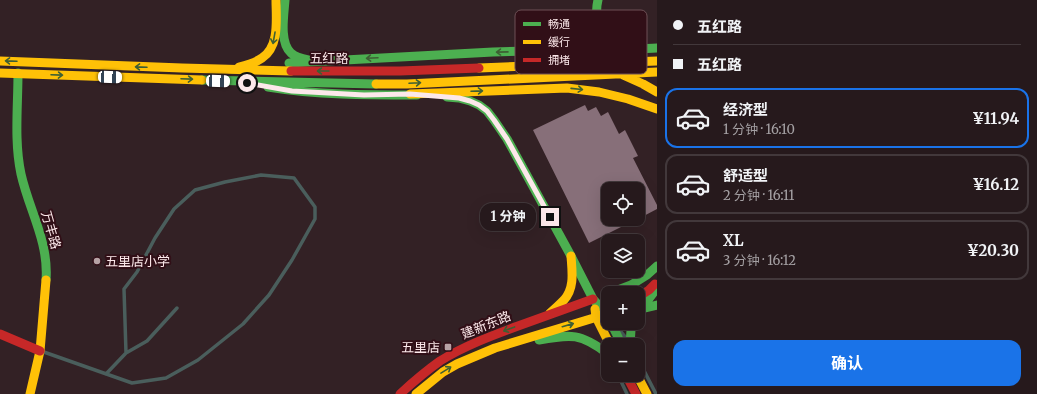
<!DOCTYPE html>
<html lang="zh">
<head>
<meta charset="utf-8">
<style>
  body { margin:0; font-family:Merriweather,"Noto Sans SC",serif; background:#322629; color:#f1f3f6; height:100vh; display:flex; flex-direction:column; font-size:15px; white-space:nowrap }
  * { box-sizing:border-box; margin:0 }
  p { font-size:13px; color:#a4a0a3 }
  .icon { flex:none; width:22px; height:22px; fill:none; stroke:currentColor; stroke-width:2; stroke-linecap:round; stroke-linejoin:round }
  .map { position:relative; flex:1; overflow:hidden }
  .drawer { display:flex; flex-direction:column; background:#26191c; width:380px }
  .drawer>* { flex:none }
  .guide { display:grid; align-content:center; height:88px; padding:0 16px; background:#26191c }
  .tools { position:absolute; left:601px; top:182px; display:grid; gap:8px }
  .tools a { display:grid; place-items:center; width:44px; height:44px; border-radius:8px; background:#26191c; box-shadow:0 4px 16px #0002,0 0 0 1px #42383b; font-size:20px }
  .end { position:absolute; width:18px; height:18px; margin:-9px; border:5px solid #fce8ea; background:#111; box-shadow:0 0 0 2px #111 }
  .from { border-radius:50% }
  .bubble { position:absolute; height:28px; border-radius:12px; background:#26191c; box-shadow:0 4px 16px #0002,0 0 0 1px #42383b; font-size:13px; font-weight:700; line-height:28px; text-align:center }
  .car { position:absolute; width:12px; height:24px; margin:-12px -6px; border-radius:5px; box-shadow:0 0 3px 1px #0007; background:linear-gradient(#fff 24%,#345 0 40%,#fff 0 76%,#345 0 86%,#fff 0) }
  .guide b { display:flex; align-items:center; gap:14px; height:38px; font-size:15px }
  .guide b+b { border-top:1px solid #42383b }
  .guide i { width:10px; height:10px; background:#f1f3f6 }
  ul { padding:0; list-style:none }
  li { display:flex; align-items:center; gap:12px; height:60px; margin:0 8px 6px; padding:0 8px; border:2px solid #42383b; border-radius:12px }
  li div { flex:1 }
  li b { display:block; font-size:15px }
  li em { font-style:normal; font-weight:700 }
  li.on { border-color:#1a73e8 }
  li>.icon { width:36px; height:36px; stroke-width:1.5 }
  .cta { display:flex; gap:8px; margin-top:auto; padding:8px 16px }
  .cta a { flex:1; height:46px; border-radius:12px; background:#1a73e8; color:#fff; font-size:16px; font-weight:700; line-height:46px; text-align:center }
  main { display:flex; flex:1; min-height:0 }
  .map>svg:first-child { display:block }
  .building { fill:#876f79 }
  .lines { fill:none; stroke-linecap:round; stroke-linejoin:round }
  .lane { stroke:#4a5e5c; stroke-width:3.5 }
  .fast { stroke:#4caf50; stroke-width:9 }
  .slow { stroke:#ffc107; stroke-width:9 }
  .jam { stroke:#c62828; stroke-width:9 }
  .oneway { stroke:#3e5f34 }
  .route { stroke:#fce8ea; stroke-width:5 }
  .poi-dot { fill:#b6a2a5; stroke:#310f17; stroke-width:1.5 }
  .labels { text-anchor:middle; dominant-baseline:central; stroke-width:4; stroke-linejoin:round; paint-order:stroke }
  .street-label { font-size:13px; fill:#fce8ea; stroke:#310f17 }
  .poi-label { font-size:13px; fill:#fce8ea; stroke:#310f17; text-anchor:start }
  .key { fill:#310f17; stroke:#6e5056; stroke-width:1 }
  .key-label { font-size:11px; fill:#fce8ea }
</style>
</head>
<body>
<main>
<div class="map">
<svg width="657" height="394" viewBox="0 0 657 394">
  <rect width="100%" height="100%" fill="#332125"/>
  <path class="building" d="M585,105l3,6 8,-4 5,9 7,-4 11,22 6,-4 13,26 -5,2 24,47v4l-19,10v-30h-30v30h29l-48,24 -56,-113z"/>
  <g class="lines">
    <path class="lane" d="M618,328l9,11
      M41,351l91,32 34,-5 32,-18 45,-36 26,-29 23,-35 23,-41v-12l-21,-29 -33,-3 -36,7 -30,8 -21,19 -19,29 -18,34 -13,17 2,64
      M638,359l18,35
      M106,374l20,-21 21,-12 30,-33
      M618,375l9,19"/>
    <path class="fast" d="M285,0c-1,15 -6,42 6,53 5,5 12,6 18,7
      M598,0c-2,8 -2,16 1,25 9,27 34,24 58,23
      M289,63l204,-11 39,-1 42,8
      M18,73c0,34 -4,68 3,101 8,36 28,68 25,106
      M202,80l174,4
      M268,87c49,8 99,8 149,8
      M447,97l12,1 11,3 9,4 8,6 7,9 13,19 64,117 22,43 15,17
      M610,293l21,-8 16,-10 10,-9
      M641,309l16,-21
      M638,315l3,-6 16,-4
      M611,323l11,22
      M539,340c32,-6 42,-7 69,14
      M630,345l1,-15 3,-7"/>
    <path class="slow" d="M0,61l182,7 109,3
      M239,67c8,-2 16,-4 23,-9 18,-12 14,-39 14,-58
      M479,68l178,-7
      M0,73l202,7
      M623,75l20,9 14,8
      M376,84h31l250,-12
      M410,94l157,-6 32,4 29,7 29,10
      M595,309l1,8 14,28
      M550,313c5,-4 10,-9 14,-13 11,-12 8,-29 7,-44
      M637,375l10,19
      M30,394l10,-43 6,-71
      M416,394l27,-22 14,-8 38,-16 112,-34"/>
    <path class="jam" d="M291,71h109l79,-3
      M638,297l11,-7 6,-6
      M607,314h1
      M0,334l40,17
      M626,375l10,19
      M400,394c13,-12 26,-23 40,-33 24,-15 51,-25 78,-35 25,-9 50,-18 75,-27"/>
  </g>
  <defs><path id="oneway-shaft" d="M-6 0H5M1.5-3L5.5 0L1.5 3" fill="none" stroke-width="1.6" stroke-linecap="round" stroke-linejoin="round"/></defs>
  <g class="oneway">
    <use href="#oneway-shaft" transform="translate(274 38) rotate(100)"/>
    <use href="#oneway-shaft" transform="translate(502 52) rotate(179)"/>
    <use href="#oneway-shaft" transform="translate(372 58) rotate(177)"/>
    <use href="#oneway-shaft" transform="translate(11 61) rotate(-178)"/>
    <use href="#oneway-shaft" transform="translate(141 67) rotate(-178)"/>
    <use href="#oneway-shaft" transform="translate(323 71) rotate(-180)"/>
    <use href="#oneway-shaft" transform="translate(57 75) rotate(2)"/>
    <use href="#oneway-shaft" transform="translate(187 79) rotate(2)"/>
    <use href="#oneway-shaft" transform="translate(415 83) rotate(-3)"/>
    <use href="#oneway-shaft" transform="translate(577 89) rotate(6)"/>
    <use href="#oneway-shaft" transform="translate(477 91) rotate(-2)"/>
    <use href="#oneway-shaft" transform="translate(568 325) rotate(-16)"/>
    <use href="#oneway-shaft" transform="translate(509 329) rotate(160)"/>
    <use href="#oneway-shaft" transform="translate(446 370) rotate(-32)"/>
  </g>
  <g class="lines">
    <path class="route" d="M247,83l45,8 72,4 46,-1 49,4 11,3 9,4 8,6 7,9 13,19 43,78"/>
  </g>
  <g class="poi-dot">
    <circle cx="97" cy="261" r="4"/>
    <rect x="444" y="343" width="8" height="8" rx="2"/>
  </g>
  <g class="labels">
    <g class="street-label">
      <text x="329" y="58">五红路</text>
      <text transform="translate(51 230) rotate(74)">万丰路</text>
      <text transform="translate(486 325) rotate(-22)">建新东路</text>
    </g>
    <g class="poi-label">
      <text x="105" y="261">五里店小学</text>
      <text x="440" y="347" text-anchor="end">五里店</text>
    </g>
  </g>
  <rect x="515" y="10" width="132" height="64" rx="6" class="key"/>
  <rect x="523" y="22" width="18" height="4" fill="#4caf50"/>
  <rect x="523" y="40" width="18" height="4" fill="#ffc107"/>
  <rect x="523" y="58" width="18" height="4" fill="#c62828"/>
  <g class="key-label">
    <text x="548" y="28">畅通</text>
    <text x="548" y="46">缓行</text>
    <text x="548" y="64">拥堵</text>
  </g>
</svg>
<div class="tools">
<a><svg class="icon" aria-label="locate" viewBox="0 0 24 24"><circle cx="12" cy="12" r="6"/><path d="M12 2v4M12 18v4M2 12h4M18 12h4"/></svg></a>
<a><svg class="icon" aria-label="layers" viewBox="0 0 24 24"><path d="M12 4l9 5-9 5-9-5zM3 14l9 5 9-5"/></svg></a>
<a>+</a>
<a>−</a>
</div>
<i class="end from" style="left:247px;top:83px"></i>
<i class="end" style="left:550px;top:217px"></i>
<div class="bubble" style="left:480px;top:203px;width:56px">1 分钟</div>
<i class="car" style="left:110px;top:77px;rotate:92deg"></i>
<i class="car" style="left:218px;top:81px;rotate:92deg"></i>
</div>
<section class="drawer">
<div class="guide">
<b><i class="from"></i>五红路</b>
<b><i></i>五红路</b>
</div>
<ul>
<li class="on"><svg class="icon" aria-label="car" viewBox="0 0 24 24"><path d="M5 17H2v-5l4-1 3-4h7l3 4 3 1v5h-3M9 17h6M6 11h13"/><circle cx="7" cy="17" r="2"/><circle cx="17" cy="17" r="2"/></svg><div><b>经济型</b><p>1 分钟 · 16:10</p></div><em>¥11.94</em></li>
<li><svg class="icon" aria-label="car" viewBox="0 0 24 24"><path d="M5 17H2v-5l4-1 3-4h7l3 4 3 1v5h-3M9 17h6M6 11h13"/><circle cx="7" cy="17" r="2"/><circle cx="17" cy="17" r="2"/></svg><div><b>舒适型</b><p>2 分钟 · 16:11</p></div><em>¥16.12</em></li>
<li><svg class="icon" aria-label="car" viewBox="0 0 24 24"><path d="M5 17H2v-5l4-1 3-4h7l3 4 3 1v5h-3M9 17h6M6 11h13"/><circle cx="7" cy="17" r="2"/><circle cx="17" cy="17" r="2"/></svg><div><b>XL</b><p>3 分钟 · 16:12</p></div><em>¥20.30</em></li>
</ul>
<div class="cta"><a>确认</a></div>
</section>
</main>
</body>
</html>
